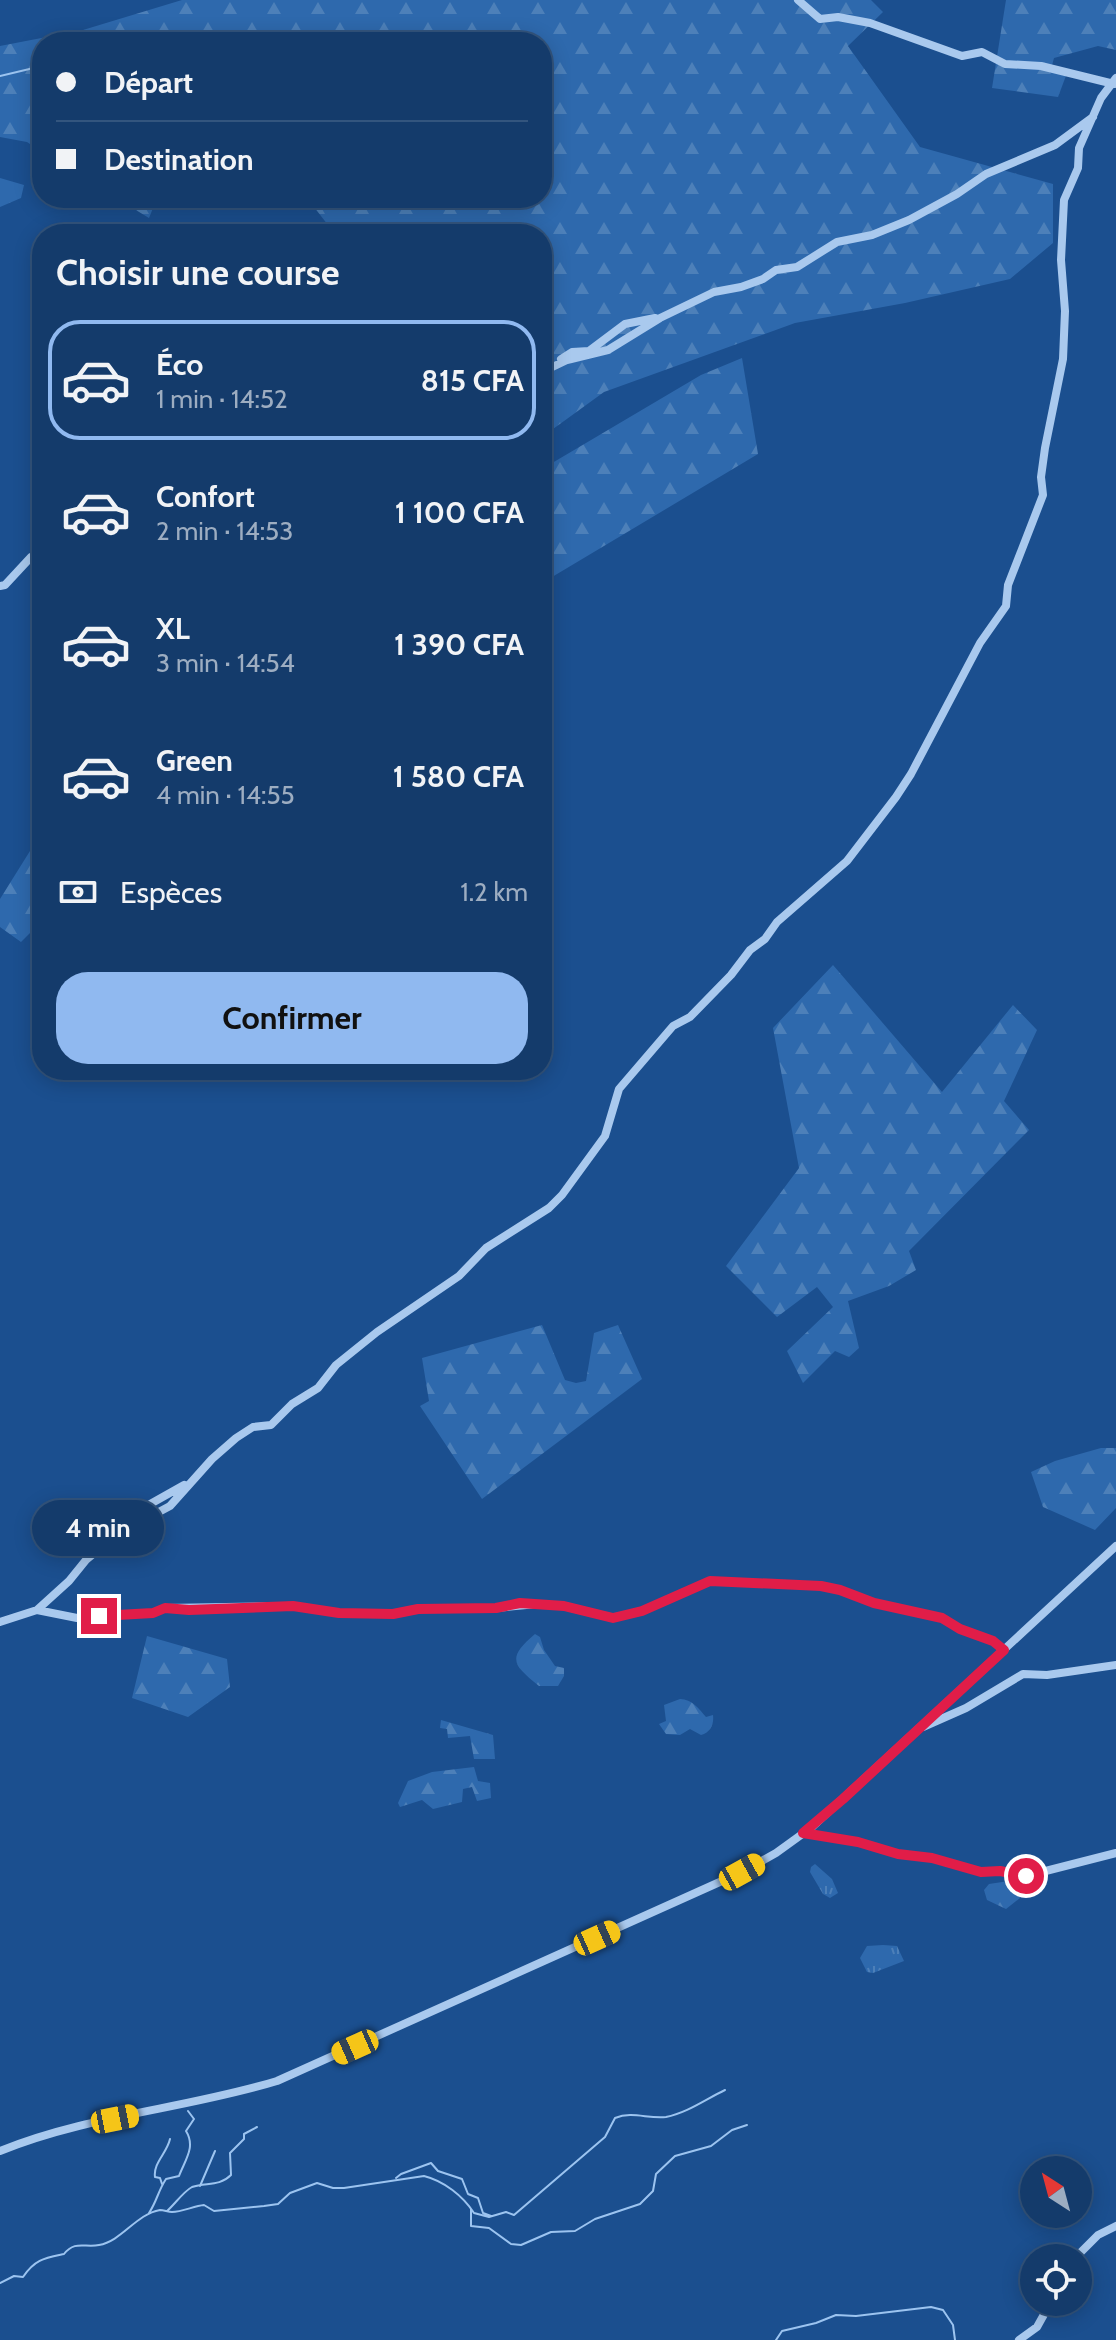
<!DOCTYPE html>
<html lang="fr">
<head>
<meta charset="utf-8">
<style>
  body { margin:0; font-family:Cabin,sans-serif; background:#1d4271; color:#f1f3f6; height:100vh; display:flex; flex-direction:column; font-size:30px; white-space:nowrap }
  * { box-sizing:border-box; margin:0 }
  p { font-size:26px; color:#9dadc1 }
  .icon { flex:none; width:44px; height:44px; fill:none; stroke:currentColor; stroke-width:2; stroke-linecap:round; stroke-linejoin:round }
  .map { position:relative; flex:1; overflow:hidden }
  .sheet { position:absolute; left:32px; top:224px; width:520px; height:856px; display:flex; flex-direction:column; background:#143b6b; border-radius:32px; box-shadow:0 4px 20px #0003,0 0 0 2px #33557e }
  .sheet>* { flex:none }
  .top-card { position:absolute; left:32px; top:32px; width:520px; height:176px; border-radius:32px; box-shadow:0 4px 20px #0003,0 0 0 2px #33557e; display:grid; align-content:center; height:176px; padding:0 24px; background:#143b6b }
  .needle { width:52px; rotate:324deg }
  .controls { position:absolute; left:1020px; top:2156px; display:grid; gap:16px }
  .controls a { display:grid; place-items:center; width:72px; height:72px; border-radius:50%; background:#143b6b; box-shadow:0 4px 20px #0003,0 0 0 2px #33557e; font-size:40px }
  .end { position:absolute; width:36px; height:36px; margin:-18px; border:10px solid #e11d48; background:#fff; box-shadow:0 0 0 4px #fff }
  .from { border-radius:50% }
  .bubble { position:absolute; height:56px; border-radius:28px; background:#143b6b; box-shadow:0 4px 20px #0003,0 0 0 2px #33557e; font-size:26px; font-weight:700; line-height:56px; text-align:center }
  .car { position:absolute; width:24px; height:48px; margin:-24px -12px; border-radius:10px; box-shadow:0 0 6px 2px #0007; background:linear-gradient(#f5c518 24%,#345 0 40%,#f5c518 0 76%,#345 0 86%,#f5c518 0) }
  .top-card b { display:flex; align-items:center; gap:28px; height:76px; font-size:30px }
  .top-card b+b { border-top:2px solid #33557e }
  .top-card i { width:20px; height:20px; background:#f1f3f6 }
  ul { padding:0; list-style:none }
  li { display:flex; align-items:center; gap:24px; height:120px; margin:0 16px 12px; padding:0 8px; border:4px solid transparent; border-radius:32px }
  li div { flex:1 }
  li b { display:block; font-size:30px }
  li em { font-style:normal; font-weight:700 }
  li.on { border-color:#90b9f0 }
  li>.icon { width:72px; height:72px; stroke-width:1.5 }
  h2 { padding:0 24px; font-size:36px; line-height:96px }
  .pay { display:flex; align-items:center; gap:20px; height:88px; padding:0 24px; font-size:30px }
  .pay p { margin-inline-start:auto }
  .primary-button { display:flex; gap:16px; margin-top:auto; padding:16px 24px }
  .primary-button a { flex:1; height:92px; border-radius:32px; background:#90b9f0; color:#111; font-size:32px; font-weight:700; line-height:92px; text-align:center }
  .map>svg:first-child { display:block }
  .grass { fill:url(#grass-tufts) }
  .forest { fill:url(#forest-firs) }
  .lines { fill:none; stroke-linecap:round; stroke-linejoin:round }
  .stream { stroke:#9cc4f0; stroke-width:2 }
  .minor { stroke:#a9c9ee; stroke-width:8 }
  .route { stroke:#e11d48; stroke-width:10 }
</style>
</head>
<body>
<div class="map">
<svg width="1116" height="2340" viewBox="0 0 1116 2340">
  <defs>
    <pattern id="grass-tufts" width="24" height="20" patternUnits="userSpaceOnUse" patternTransform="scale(2)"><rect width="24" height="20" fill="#2e69ad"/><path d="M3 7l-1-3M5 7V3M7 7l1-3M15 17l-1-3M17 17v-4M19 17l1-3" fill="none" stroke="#4d80b9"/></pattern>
    <pattern id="forest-firs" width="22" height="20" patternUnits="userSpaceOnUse" patternTransform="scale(2)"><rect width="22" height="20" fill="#2e69ad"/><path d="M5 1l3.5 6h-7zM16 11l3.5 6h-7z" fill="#4d80b9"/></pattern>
  </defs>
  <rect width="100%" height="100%" fill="#1b4f8f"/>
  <path class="grass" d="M815,1864l17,15 6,14 -8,5 -7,-4 -13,-22 1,-5z
    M883,1945l14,1 7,15 -31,12 -6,-1 -7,-14 7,-12z"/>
  <path class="forest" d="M182,0h689l12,12 -35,34 72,101 133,37v59l-43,36 -105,24 -110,20 -191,69 -62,45v-203h-207l-28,-36h235v-156h-500v110l-15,-10 -27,-5v-91l83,-16z
    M1006,0h110v50l-18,-4 -44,12 -3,11 16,4 -9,24 -66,-9z
    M0,178l24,7 -3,13 -21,9z
    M116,198h41l-8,20z
    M742,358l16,96 -216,129v-114l159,-94z
    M35,843l7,5v73l-21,21 -21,-15v-28z
    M833,965l109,127 71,-87 24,25 -33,71 25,29 -120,121 7,19 -27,16 -41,15 11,47 -10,9 -14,-6 -32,32 -16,-32 46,-44 -16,-20 -40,30 -51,-51 73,-98 -26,-140z
    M542,1325l23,55 11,3 10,-2 8,-48 24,-8 24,54 -160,120 -62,-93 9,-5 -7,-43z
    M1101,1448h15v60l-21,22 -52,-23 -12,-35 24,-11z
    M535,1634l5,3 4,13 11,16 9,2v8l-6,10h-19c-27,-22 -32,-28 -4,-52z
    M147,1636l80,23 3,28 -42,30 -56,-19z
    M680,1699c12,0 19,10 26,18l7,-2c1,9 -2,17 -12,20l-11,-6 -10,6 -14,-1 -7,-10 7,-3 -2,-16z
    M441,1720l52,15 2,24h-21l-4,-23 -22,2 -1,-9 -7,-1z
    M474,1767l4,14 12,2 1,15 -14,3 -5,-14 -9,2 -1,13 -29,7 -11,-9 -22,7 -2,-4 10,-22 24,-9z
    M1009,1881l12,12 -1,5 -14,11 -19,-9 -3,-10 5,-6z"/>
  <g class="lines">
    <path class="stream" d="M0,76l42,-10
      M396,2178l5,-4 30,-11 7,8 24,8 6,15 10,4 5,15 8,3
      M162,2184l-2,-6 -5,-1c-2,-14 12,-24 15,-38
      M200,2186l15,-35
      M471,2209v17l18,2 22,16 10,1 30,-13 24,-1 20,-12 45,-15 13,-13 3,-17 19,-18 36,-10 21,-16 15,-5
      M167,2211c8,-7 16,-19 25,-24 14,-5 27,0 39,-12l-1,-22 14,-14v-5l13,-7
      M149,2213c8,-12 9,-22 17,-34l13,-3c6,-16 17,-29 7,-45l8,-12 -6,-8
      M0,2283l14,-7 9,1c12,-18 22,-19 41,-23 11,-14 21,-6 35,-9 23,-4 37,-31 61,-35 4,0 8,2 12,2 10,0 22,-6 32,-7l10,6 50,-5 14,-2 12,-11 27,-10 16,5h11l80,-12c20,5 39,20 50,37l15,4 17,-5 8,3 91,-78 10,-19c17,-7 33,1 51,-1 21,-4 40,-18 59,-27
      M776,2340l6,-9 34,-8 20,-8 20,1 75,-9 12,3 10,15 2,15"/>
    <path class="minor" d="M798,0l22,19 18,-2 32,6 92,33 20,-4 23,12 36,2 73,18
      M561,359l11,-7 17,-1 36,-27 30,-6
      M542,372l25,-12 41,-10 52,-32 54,-26 27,-5 22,-8 13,-9 21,-3 40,-25 35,-7 37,-15 48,-26 29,-20 69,-29 38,-28
      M0,586l5,-1 26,-28 11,-6
      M121,1530l15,-18 48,-27
      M37,1610l32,-29 17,-21 30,-25 54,-29 42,-47 24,-21 17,-11 18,-2 21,-21 26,-16 18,-23 41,-33 82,-56 27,-28 63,-40 13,-13 43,-59 14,-47 54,-63 17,-9 41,-42 19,-25 15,-11 12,-17 70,-61 49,-64 15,-23 69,-131 26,-37 2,-21 35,-90 -2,-18 4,-29 18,-89 2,-48 -4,-51 3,-60 14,-32 1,-20 22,-50 15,-20
      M0,1622l37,-12 40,8 76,-5 12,-5 128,-2 46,7 54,1 25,-5 78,-1 41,-4 27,2 49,12 29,-7 68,-30 111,5 19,4 34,13 68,15 18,11 33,12 11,9
      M923,1727l43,-19 57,-34 24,1 69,-10
      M803,1833l55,9 40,12 34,4 49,14 19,-1 26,5 90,-23
      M0,2151c88,-36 186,-42 277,-70l465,-209 34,-19 36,-26 304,-281
      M1075,2258l23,-23 18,-9
      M1019,2340l18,-13 14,-25"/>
  </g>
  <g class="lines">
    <path class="route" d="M99,1616l54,-3 12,-5 24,2 104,-4 46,7 54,1 25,-5 78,-1 24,-5 44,3 49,12 29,-7 68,-30 111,5 19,4 34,13 68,15 18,11 33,12 11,9 -161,149 -40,34 55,9 40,12 34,4 49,14 19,-1 26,5"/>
  </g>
</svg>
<div class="controls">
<a><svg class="needle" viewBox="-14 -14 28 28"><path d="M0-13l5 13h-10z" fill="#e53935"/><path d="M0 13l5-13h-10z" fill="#9dadc1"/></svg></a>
<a><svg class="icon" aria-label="locate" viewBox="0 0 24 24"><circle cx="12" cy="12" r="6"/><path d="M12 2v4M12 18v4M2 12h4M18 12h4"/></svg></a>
</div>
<i class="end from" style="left:1026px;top:1876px"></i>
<i class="end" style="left:99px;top:1616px"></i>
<div class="bubble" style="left:32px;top:1500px;width:132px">4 min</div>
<i class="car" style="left:742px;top:1872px;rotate:61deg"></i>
<i class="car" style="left:597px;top:1938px;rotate:66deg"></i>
<i class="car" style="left:355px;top:2047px;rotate:246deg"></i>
<i class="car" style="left:115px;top:2119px;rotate:79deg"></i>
<div class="top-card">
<b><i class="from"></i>Départ</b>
<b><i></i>Destination</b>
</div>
<section class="sheet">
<h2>Choisir une course</h2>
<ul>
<li class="on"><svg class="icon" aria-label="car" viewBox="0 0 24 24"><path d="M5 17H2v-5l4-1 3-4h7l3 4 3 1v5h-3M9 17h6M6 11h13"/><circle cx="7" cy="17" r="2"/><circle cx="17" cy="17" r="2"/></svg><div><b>Éco</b><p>1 min · 14:52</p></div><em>815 CFA</em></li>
<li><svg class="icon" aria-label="car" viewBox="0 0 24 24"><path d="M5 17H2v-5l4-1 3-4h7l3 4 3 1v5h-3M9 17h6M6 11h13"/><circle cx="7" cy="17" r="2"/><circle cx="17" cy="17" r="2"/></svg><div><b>Confort</b><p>2 min · 14:53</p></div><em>1 100 CFA</em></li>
<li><svg class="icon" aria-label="car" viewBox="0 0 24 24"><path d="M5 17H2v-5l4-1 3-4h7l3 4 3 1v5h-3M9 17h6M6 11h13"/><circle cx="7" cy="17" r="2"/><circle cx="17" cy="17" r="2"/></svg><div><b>XL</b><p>3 min · 14:54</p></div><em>1 390 CFA</em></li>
<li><svg class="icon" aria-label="car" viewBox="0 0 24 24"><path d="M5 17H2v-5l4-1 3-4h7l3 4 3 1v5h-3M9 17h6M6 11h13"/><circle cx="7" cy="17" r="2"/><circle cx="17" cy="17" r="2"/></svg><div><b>Green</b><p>4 min · 14:55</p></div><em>1 580 CFA</em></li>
</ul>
<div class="pay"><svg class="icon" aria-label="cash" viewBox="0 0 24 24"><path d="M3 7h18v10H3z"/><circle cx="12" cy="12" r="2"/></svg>Espèces<p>1.2 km</p></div>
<div class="primary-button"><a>Confirmer</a></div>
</section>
</div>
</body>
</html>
